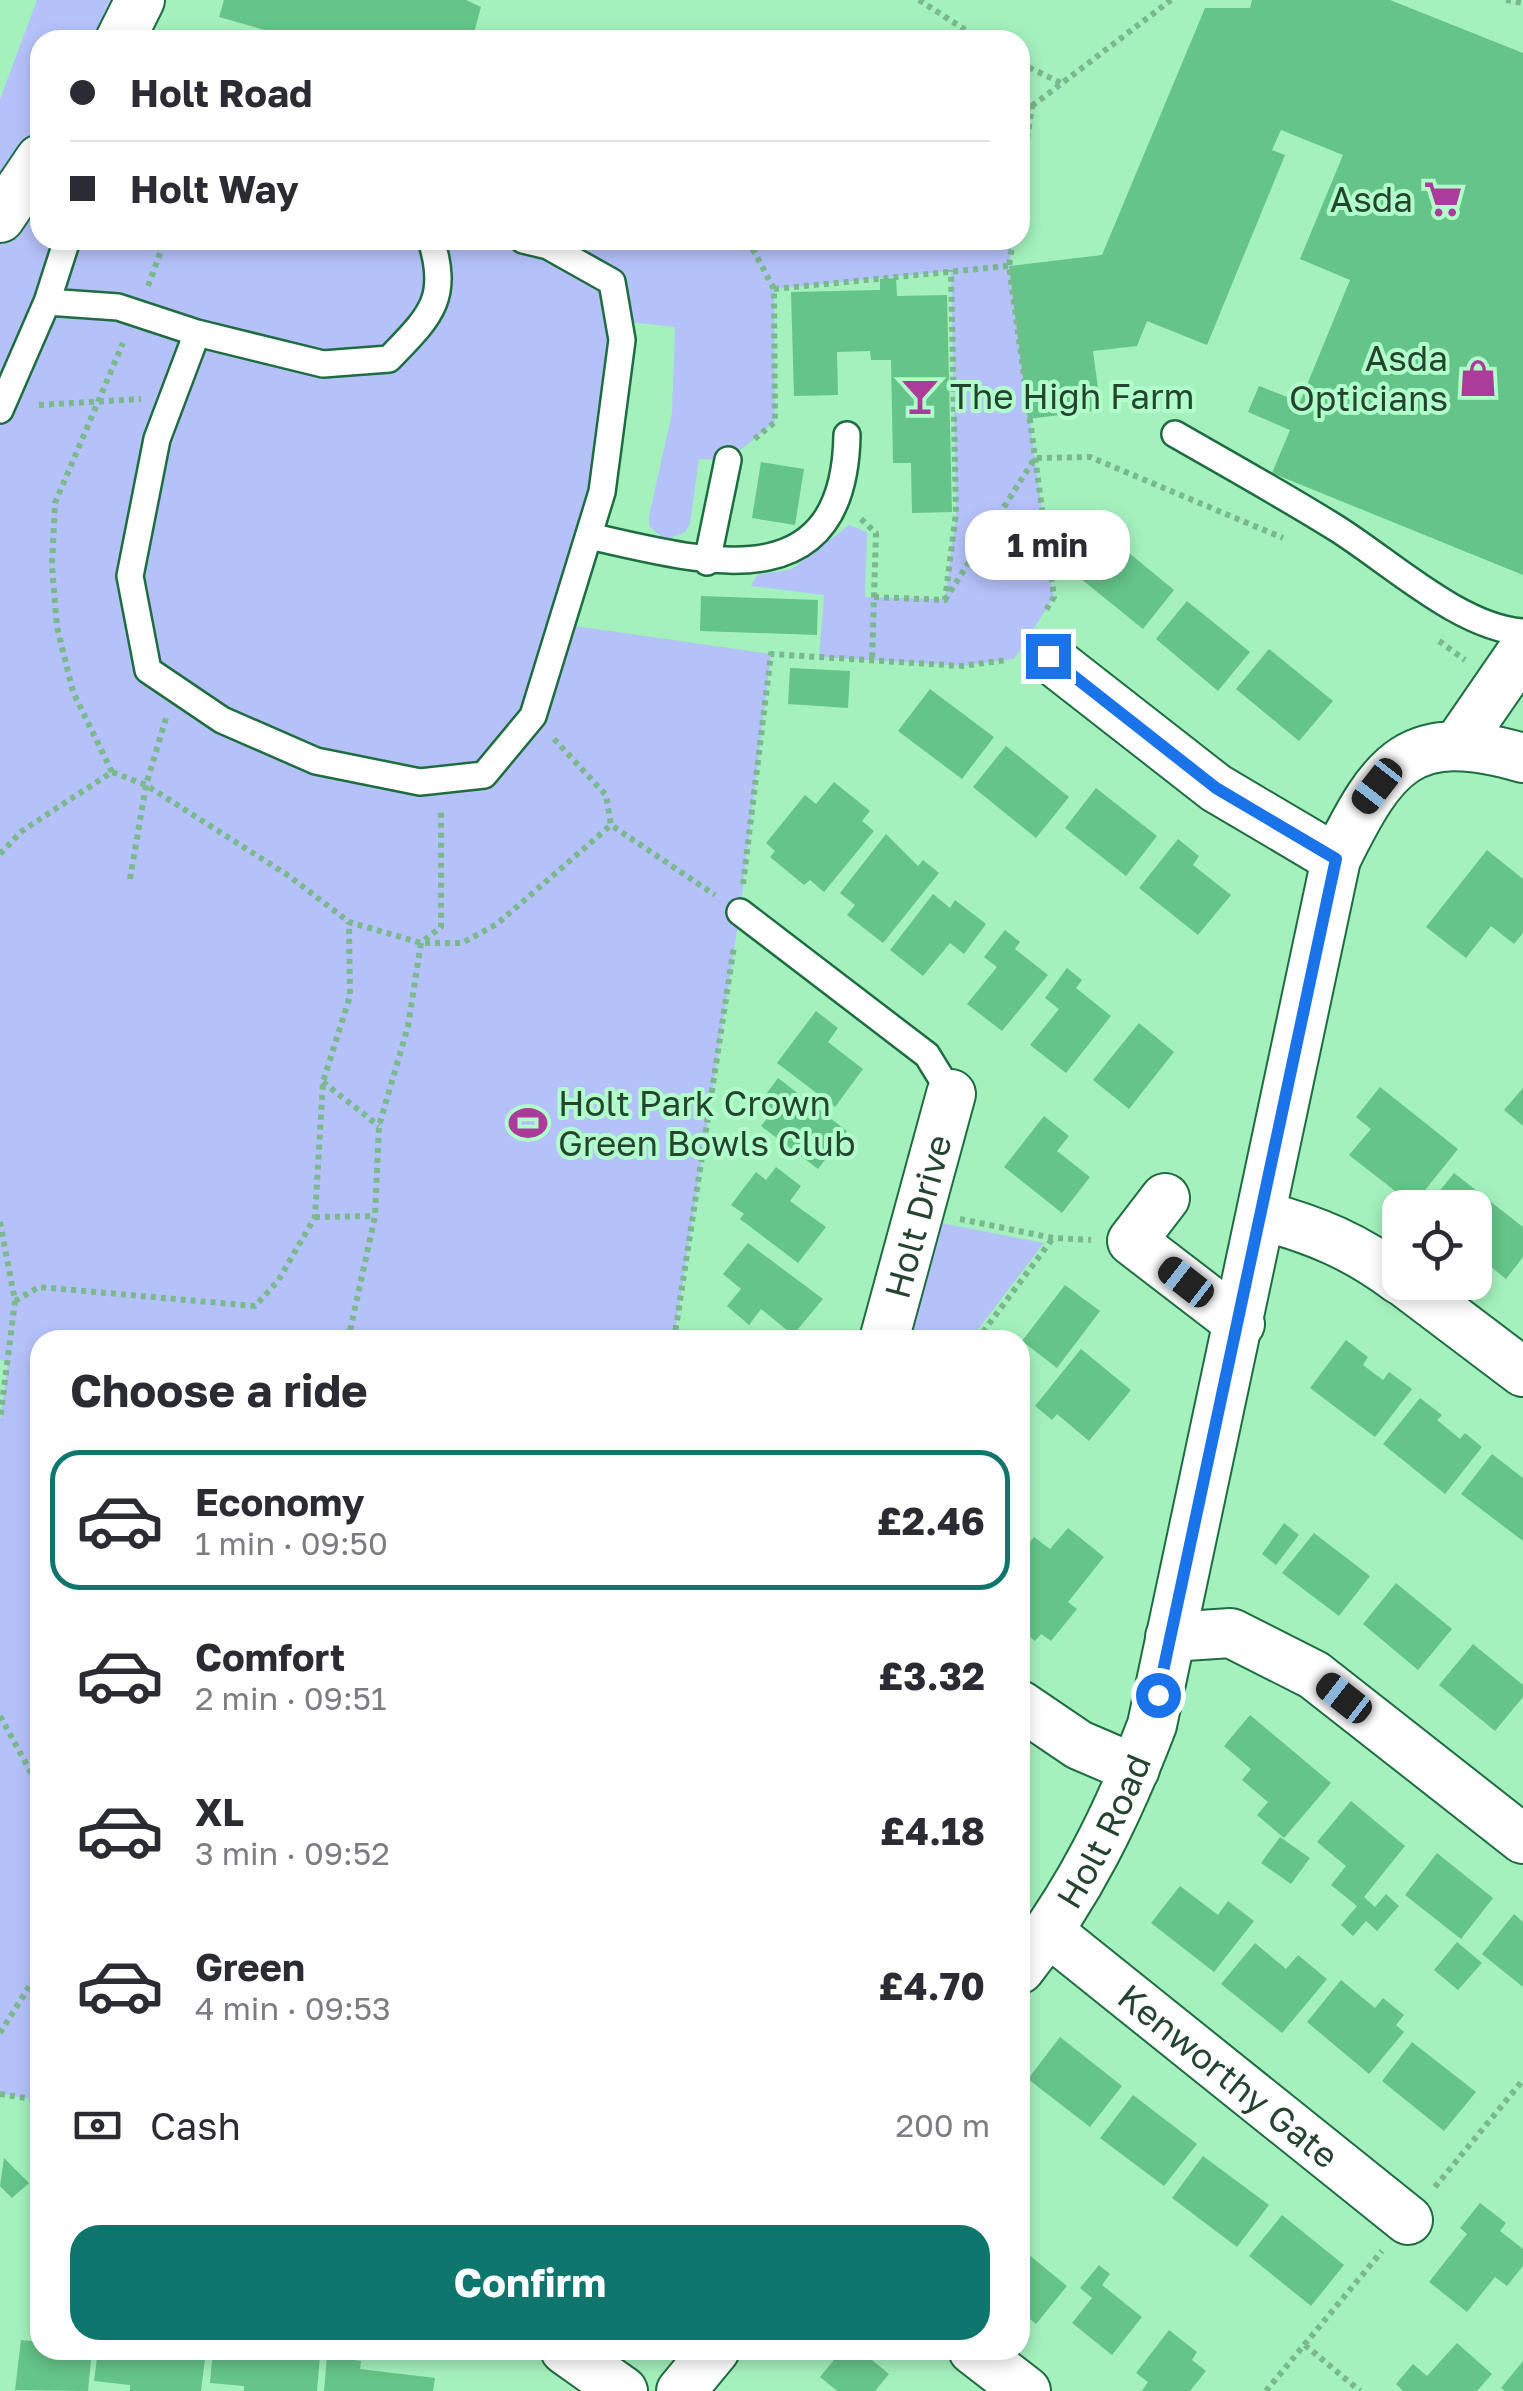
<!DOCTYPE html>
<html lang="en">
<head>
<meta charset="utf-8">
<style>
  body { margin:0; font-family:"Golos Text",sans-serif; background:#f7f7f7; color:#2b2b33; height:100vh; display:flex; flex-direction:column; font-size:38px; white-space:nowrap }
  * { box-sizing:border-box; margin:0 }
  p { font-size:32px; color:#7c7c81 }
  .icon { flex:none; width:55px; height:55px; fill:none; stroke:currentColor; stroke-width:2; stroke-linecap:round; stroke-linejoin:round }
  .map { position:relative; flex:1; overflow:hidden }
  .drawer { position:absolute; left:30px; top:1330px; width:1000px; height:1030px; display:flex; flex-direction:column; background:#fff; border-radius:30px; box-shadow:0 5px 15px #0003 }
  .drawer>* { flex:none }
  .guide { position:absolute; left:30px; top:30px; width:1000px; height:220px; border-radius:30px; box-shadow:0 5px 15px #0003; display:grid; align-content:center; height:220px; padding:0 40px; background:#fff }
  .controls { position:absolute; left:1382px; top:1190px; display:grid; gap:20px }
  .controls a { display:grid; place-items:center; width:110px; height:110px; border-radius:20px; background:#fff; box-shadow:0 5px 15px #0003; font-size:50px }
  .end { position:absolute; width:45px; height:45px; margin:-22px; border:12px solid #1a73e8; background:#fff; box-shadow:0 0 0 5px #fff }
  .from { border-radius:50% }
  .bubble { position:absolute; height:70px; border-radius:30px; background:#fff; box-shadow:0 5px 15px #0003; font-size:32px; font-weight:700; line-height:70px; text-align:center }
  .car { position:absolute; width:30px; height:60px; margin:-30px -15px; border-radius:12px; box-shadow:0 0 8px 2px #0007; background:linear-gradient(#222 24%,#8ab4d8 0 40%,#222 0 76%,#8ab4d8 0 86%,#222 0) }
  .guide b { display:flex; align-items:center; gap:35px; height:95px; font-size:38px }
  .guide b+b { border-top:2px solid #e1e1e2 }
  .guide i { width:25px; height:25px; background:#2b2b33 }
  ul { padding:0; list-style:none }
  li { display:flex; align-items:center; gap:30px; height:140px; margin:0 20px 15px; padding:0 20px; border:5px solid transparent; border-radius:30px }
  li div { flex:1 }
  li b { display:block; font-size:38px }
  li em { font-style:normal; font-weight:700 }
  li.selected { border-color:#0f766e }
  li>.icon { width:90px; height:90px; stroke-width:1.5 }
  h2 { padding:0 40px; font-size:45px; line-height:120px }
  .pay { display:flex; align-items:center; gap:25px; height:110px; padding:0 40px; font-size:38px }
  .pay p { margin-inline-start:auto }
  .action { display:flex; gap:20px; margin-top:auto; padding:20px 40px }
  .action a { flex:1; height:115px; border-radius:30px; background:#0f766e; color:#fff; font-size:40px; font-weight:700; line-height:115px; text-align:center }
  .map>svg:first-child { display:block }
  .green { fill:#b5c2fa }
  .building { fill:#65c488 }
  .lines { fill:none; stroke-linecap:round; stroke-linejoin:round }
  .service-casing { stroke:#1e6d41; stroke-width:30 }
  .minor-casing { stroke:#1e6d41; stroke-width:52 }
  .path { stroke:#7ab88e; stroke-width:6; stroke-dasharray:5 5; stroke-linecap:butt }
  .service { stroke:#fff; stroke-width:25 }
  .minor { stroke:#fff; stroke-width:48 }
  .route { stroke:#1a73e8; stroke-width:12 }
  .labels { text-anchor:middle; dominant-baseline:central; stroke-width:8; stroke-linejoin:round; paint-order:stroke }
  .poi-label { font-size:35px; fill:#254430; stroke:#b1ffca; text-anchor:end }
  .street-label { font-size:35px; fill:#254430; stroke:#b1ffca }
</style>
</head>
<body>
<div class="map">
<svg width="1523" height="2391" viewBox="0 0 1523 2391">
  <rect width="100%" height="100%" fill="#a4f1bd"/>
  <path class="green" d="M37,0h94l-8,40h-83v200h973l-4,26 45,331 -40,62 -52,7 -143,-9 5,-62 -73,-9 6,-11 35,-6 57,-44 18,7 -2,65 80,2 11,-86 -5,-242 -177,18 1,133 -47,38 -29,-1 -9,65 -5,8 -20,8 -16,-14v-10l23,-103 3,-86 -47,-5 -67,302 210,30 -31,258 -66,428h-634v760l-40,-6v-674l8,-58 -8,-2v-1261z
    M941,1223l103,20 -74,97h-62z"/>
  <path class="building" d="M224,0h242l15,7 -9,33h-172l-81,-23z
    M1252,0h138l133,53v522l-251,-102 18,-43 -42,-18 11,-26 41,16 50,-122 -50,-21 43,-104 -62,-25 -9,20 13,5 -78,190 -60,-24 -10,25 -44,5 8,59 -73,9 -19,-153 93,-11 103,-247h45z
    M896,278l1,18 50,-1 5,217 -40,1 -1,-50h-18l-2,-103h-20l-1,-9 -33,1 1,43 -44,1 -3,-104 89,-2v-11z
    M761,462l43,7 -9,56 -43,-7z
    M1112,539l62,51 -31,39 -63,-51z
    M701,596l117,4 -1,35 -117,-4z
    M1187,601l63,51 -32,39 -62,-52z
    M1269,649l64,52 -34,40 -63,-52z
    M790,668l60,3 -2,37 -60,-4z
    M930,689l64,48 -32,42 -64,-48z
    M1006,746l63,51 -33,41 -63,-51z
    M834,782l36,29 -8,10 12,10 -50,61 -14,-12 -6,5 -34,-28 5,-6 -9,-8 39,-48 11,9z
    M1096,788l61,48 -31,40 -61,-48z
    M886,834l32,32 5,-6 16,13 -56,70 -36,-28 8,-10 -15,-12z
    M1178,839l21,17 -6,9 38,30 -33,40 -59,-47z
    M1487,850l36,29v54l-9,11 -23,-18 -25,32 -40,-31z
    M933,894l17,14 5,-8 31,24 -22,30 -14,-11 -27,33 -33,-26z
    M1005,930l15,12 -5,7 33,26 -46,56 -35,-27 30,-37 -13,-10z
    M1067,968l15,12 -6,8 35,28 -45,57 -36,-28 29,-36 -14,-11z
    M816,1011l22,17 -10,14 35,27 -28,38 -58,-44z
    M1139,1023l35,29 -45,57 -36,-29z
    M778,1078l69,53 -29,38 -57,-43 13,-16 -13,-9z
    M1380,1087l78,62 -45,56 -64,-50 22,-26 -15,-12z
    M1523,1088v38l-19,-16z
    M1044,1116l25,20 -12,15 33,26 -28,36 -58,-46z
    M776,1167l25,19 -11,15 36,26 -28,36 -58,-44 4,-5 -13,-9 25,-33 10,8z
    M1454,1173l69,54v30l-17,22 -31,-25v-46h-49z
    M748,1243l75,56 -30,36 -32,-26 -12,16 -22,-19 14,-17 -18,-15z
    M1065,1285l35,26 -43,57 -35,-27z
    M1346,1340l22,17 -5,8 20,15 6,-8 23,17 -37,48 -65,-49z
    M1081,1349l50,41 -42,51 -32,-27 -5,6 -17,-14z
    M1420,1398l22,17 -5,5 11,9 12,10 5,-6 17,14 -37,47 -62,-50z
    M1492,1454l31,24v63l-62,-47z
    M1284,1523l15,12 -23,30 -14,-11z
    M1068,1528l36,29 -36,45 9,7 -26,32 -10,-7 -6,7 -15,-12v-42l7,-9 -7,-6v-18l14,-17 16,12z
    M1314,1533l56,43 -31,40 -57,-43z
    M1396,1583l56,46 -34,41 -55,-46z
    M1473,1644l50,41v12l-28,34 -56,-46z
    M1250,1715l81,68 -47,55 -27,-23 11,-13 -26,-22 9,-11 -27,-23z
    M1351,1801l54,45 -41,51 11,10 11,-13 13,12 -22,25 -11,-10 -13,15 -12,-11 16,-19 -26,-21 15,-19 -29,-24z
    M1280,1837l30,21 -19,26 -30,-21z
    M1437,1853l56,45 -32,41 -56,-44z
    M1180,1886l38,29 10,-14 26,20 -40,51 -63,-49z
    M1514,1914l9,8v65l-41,-33z
    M1457,1942l25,21 -24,27 -24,-20z
    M1255,1943l31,26 12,-14 29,24 -45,54 -61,-49z
    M1341,1980l34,28 8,-10 21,17 -8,10 8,7 -35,42 -62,-52z
    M1060,2037l62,49 -32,41 -62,-48z
    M1412,2042l64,50 -32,39 -62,-50z
    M1133,2095l64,49 -33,42 -64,-48z
    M36,2150h4v51l-10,-1z
    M1203,2156l66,49 -32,42 -65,-49z
    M4,2158l25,25 -17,15 -12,-12z
    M1480,2203l26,20 -6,8 23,18v17l-16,20 -12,-9 -28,35 -38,-30 38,-48 -7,-6z
    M1282,2215l62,50 -33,41 -62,-50z
    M1028,2254l39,32 -31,38 -16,-13v-48z
    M1099,2265l11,9 -8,11 40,32 -30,38 -40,-32 20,-25 -12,-10z
    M1169,2330l28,22 -5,8 14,11 -16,20h-48l6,-9 -12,-9z
    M21,2340l19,2v8h52l-4,41 -73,-1z
    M1457,2343l35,31 -15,17h-74l-7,-7 17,-20 14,12z
    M98,2350l108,1 -5,40h-71v-6l-36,-4z
    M213,2350l107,6 -3,35h-73v-5l-34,-3z
    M842,2350h18l29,24 -14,17h-38l-17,-14z
    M327,2356l34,5 -1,8 75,9 -2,13h-109z
    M1523,2361v30h-18l-4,-3z"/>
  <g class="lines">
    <g class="service-casing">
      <path id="service" d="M47,302l20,-62
        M197,333l-40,106 -27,137 18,94 74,50 94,41 104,21 64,-7 49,-59 69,-224 20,-152 -10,-58 -64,-36 -25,-6
        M0,410l47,-108 71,5 79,26 126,31 66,-5c40,-42 61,-59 42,-119
        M1175,434c54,31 108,61 161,94 53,33 124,100 187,104
        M589,536c110,24 255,70 258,-101
        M707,562l21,-102
        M740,912l187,143 24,39"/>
    </g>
    <g class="minor-casing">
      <g id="minor">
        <path d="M120,40l20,-40"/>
        <path d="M0,218l40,-59"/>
        <path d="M1047,656l169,132 120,71"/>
        <path d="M1459,743l64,-93"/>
        <path d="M1165,1198l-33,43 108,83"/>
        <path d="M1263,1216c53,14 93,31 137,64"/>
        <path d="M1404,1282l119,90"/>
        <path id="s1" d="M884,1340l67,-246"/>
        <path d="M1170,1637l61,-4 83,42 209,164"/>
        <path d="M1020,1705l59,40 56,24"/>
        <path id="s2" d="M1049,1932l359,288"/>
        <path id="s3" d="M1020,1969c59,-75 98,-155 132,-244l184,-866c48,-97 74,-134 187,-101"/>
        <path d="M565,2350l58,41"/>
        <path d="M973,2350l53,41"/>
        <path d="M681,2391l34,-41"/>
      </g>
    </g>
    <path class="path" d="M919,0l62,40
      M1506,0l17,3
      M1020,63l41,20
      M1032,106l139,-106
      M1020,107l12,-1 -12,83
      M748,240l26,49 1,133 -23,19
      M1013,240l-4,26 45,331 -9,15
      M148,286l17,-46
      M774,289l235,-23
      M39,405l102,-6
      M861,519l15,14 -4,128
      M874,597l71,3 11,-87 -5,-243
      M945,600l90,-142 55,-1 193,81
      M1439,641l26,19
      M554,739l52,56 5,30 104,70
      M112,772l-39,-80 -16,-65 -5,-61 3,-63 68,-160
      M0,854l22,-23 90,-59 34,13 143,91 60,46 72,21h41l35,-19 114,-99
      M130,879l16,-94 20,-67
      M743,884l28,-230 191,12 45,-6
      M323,1082l56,44
      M315,1217l60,-1
      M960,1219l93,19 38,2
      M0,1222l15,79 -15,119
      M15,1301l24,-14 216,19 23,-25 37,-64 8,-135 27,-86 -1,-74
      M348,1340l27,-124 4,-90 29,-100 13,-83 20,-16v-116
      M674,1340l60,-394
      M977,1340l76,-102
      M0,1716l40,73
      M0,2033l40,-64
      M0,2094l40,6
      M1435,2187l88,-107
      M1305,2345l55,46
      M1266,2391l116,-140"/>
    <use href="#service" class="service"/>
    <use href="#minor" class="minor"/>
  </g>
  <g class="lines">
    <path class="route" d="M1048,656l168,132 120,71 -178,836"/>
  </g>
  <defs>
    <g id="supermarket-bare" transform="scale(3)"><path d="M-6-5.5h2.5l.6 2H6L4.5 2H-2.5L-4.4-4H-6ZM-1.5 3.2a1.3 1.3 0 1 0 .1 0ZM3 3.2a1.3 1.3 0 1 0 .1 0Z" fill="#ab3c9a" stroke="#b1ffca" stroke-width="2.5" paint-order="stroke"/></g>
    <g id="shop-bare" transform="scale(3)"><path d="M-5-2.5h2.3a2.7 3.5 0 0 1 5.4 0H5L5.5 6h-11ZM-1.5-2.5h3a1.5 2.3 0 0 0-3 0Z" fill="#ab3c9a" stroke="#b1ffca" stroke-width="2.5" paint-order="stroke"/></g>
    <g id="bar-bare" transform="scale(3)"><path d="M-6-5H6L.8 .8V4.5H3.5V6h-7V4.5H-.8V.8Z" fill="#ab3c9a" stroke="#b1ffca" stroke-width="2.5" paint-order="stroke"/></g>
    <g id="stadium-bare" transform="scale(3)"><path d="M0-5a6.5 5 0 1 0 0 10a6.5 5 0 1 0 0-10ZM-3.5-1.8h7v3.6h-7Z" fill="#ab3c9a" stroke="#b1ffca" stroke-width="2.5" paint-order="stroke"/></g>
  </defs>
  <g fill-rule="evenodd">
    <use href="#supermarket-bare" x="1443" y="199"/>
    <use href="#shop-bare" x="1478" y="378"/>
    <use href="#bar-bare" x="920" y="396"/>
    <use href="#stadium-bare" x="528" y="1123"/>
  </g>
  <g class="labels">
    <g class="poi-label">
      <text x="1413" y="199">Asda</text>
      <text x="1448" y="358">Asda<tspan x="1448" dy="40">Opticians</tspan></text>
      <text x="950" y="396" text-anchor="start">The High Farm</text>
      <text x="558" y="1103" text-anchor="start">Holt Park Crown<tspan x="558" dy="40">Green Bowls Club</tspan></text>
    </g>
    <g class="street-label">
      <text stroke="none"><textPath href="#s1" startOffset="128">Holt Drive</textPath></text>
      <text stroke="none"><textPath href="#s3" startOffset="162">Holt Road</textPath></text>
      <text stroke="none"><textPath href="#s2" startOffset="230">Kenworthy Gate</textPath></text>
    </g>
  </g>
</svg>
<div class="controls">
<a><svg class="icon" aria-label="locate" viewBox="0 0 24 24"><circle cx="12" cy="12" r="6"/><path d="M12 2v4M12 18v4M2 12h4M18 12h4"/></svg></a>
</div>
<i class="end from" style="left:1158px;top:1695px"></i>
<i class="end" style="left:1048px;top:656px"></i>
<div class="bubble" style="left:965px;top:510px;width:165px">1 min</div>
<i class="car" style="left:1377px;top:786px;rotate:218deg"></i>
<i class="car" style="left:1186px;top:1282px;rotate:308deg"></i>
<i class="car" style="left:1344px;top:1698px;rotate:308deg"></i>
<div class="guide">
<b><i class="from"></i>Holt Road</b>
<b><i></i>Holt Way</b>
</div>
<section class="drawer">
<h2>Choose a ride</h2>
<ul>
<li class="selected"><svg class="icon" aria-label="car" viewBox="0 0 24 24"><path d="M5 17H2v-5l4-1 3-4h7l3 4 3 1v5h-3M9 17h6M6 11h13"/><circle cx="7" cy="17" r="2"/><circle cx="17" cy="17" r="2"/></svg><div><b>Economy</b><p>1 min · 09:50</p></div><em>£2.46</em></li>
<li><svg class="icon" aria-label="car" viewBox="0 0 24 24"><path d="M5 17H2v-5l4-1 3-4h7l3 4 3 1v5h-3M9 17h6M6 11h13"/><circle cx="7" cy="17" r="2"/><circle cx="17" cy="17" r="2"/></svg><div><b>Comfort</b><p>2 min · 09:51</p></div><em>£3.32</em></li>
<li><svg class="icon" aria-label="car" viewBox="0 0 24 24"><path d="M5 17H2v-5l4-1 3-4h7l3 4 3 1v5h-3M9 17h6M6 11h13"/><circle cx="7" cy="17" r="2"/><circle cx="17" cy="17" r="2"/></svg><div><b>XL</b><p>3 min · 09:52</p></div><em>£4.18</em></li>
<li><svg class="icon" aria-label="car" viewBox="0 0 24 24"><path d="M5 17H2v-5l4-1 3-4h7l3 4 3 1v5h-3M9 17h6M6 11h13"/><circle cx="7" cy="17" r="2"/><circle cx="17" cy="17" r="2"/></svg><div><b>Green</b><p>4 min · 09:53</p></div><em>£4.70</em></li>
</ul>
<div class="pay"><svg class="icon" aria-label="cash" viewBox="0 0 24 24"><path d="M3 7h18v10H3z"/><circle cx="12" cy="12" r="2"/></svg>Cash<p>200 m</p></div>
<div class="action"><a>Confirm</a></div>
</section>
</div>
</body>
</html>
